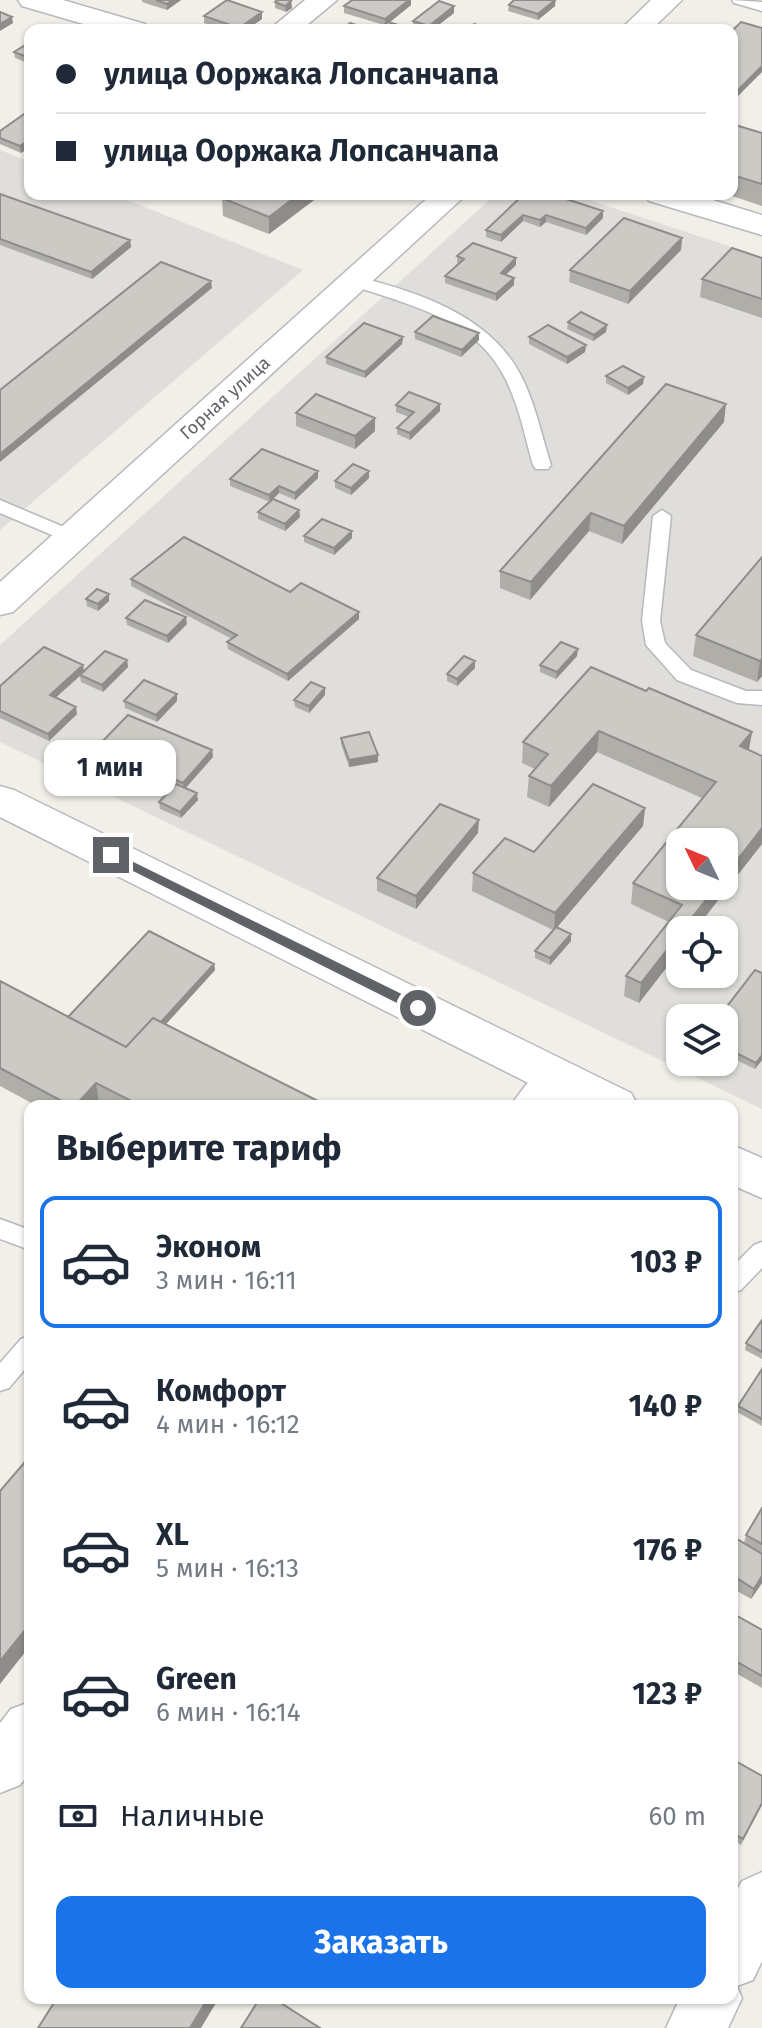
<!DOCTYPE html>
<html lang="ru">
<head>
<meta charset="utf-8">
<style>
  body { margin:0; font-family:"Fira Sans",sans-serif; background:#f2f2f3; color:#1f2937; height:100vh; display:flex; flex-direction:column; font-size:30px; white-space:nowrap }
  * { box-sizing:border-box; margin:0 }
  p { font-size:26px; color:#747a83 }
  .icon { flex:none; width:44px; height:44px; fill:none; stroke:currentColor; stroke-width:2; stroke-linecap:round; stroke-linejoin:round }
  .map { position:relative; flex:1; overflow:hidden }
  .side { position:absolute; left:24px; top:1100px; width:714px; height:904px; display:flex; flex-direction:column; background:#fff; border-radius:16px; box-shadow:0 2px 6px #0004 }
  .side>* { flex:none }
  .top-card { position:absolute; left:24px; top:24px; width:714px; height:176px; border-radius:16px; box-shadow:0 2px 6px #0004; display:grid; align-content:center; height:176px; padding:0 32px; background:#fff }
  .needle { width:52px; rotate:313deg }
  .buttons { position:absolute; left:666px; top:828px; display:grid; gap:16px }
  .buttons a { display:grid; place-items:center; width:72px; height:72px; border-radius:16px; background:#fff; box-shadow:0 2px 6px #0004; font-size:40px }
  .end { position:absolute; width:36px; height:36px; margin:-18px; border:10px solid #5f6368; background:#fff; box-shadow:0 0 0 4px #fff }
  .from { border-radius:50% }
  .bubble { position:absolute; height:56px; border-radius:16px; background:#fff; box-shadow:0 2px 6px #0004; font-size:26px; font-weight:700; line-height:56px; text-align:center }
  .top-card b { display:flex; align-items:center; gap:28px; height:76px; font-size:30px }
  .top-card b+b { border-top:2px solid #e0e1e3 }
  .top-card i { width:20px; height:20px; background:#1f2937 }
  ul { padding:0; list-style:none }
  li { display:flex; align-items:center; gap:24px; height:132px; margin:0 16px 12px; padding:0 16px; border:4px solid transparent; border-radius:16px }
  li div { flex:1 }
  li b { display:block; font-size:30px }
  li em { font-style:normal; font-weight:700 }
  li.selected { border-color:#1a73e8 }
  li>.icon { width:72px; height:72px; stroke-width:1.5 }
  h2 { padding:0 32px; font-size:36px; line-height:96px }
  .pay { display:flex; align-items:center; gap:20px; height:88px; padding:0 32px; font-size:30px }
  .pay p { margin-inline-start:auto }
  .primary-button { display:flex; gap:16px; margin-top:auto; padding:16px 32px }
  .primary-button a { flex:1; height:92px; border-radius:16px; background:#1a73e8; color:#fff; font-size:32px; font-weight:700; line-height:92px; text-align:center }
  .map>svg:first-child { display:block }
  .industrial { fill:#e0deda; fill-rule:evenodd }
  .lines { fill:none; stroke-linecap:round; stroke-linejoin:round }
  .lane-casing { stroke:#b5b8bc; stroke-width:3 }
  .street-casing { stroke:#b5b8bc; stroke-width:3 }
  .secondary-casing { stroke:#b6babf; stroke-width:3 }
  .lane { fill:#fff; fill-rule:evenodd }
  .street { fill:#fff; fill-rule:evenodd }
  .secondary { fill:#fff; fill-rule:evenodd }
  .wall { fill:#afaea9 }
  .shaded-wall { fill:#8f8d8a }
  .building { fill:#cccac5; stroke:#8f8d8a; stroke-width:2 }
  .route { fill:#5f6368 }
  .labels { text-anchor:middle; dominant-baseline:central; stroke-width:6; stroke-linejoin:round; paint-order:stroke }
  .far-street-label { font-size:18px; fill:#5f6368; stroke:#fff }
</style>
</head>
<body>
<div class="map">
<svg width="762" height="2028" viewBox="0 0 762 2028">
  <rect width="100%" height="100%" fill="#f1efe8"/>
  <path class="industrial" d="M0,150l30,12v32h82l191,76 -303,260z
    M496,194h75l191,63v852l-762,-367v-97zM680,842h44v44h-44zM680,930h44v44h-44zM680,1018h44v44h-44z"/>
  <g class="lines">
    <g class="lane-casing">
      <path id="lane" d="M732,0l30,2v9l-28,-8z
        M354,276c61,15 133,38 165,96 16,29 22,62 32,93l-3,4h-12l-3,-4c-9,-31 -15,-66 -32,-94 -30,-54 -99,-68 -153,-87l-2,-3z
        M0,500l78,33 3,4 -9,6 -6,-2 -66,-28z
        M662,510l9,6 -11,105 5,22 26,27 55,21h16v14l-25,-2 -60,-23 -31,-35 -4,-24 11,-105z
        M0,1219l30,11v20l-30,-11z
        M762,1242v26l-21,22 -9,3v-26l22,-22z
        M30,1336v27l-21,25 -9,3v-28l21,-24z"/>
    </g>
    <g class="street-casing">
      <path id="street" d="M18,0h45l82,24 4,6h-45l-82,-24z
        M305,0h32l-36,30h-32z
        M644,194h49l69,21v20l-113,-34z
        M557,1059l16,6 6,12 -20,29h-49l31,-41z
        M30,1702v70l-10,13 -20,8v-70l11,-14z
        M762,1872v89l-9,19 -16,6 5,12 -14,30h-62l14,-30h52v-99l10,-18z"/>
    </g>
    <g class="secondary-casing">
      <path id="secondary" d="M651,0h31l-31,30h-31z
        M432,194h35l-454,418 -13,3v-33z
        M0,786l14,4 617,303 7,13h-64l-574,-289z
        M732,1145l30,13v40l-30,-13z"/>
    </g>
    <use href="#lane" class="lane"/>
    <use href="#street" class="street"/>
    <use href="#secondary" class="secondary"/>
  </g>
  <path class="wall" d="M142,0h39l-14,10 -25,-8z
    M514,0h42l-1,6 -17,14 -30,-9 1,-6z
    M291,1l1,7 -6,4 -11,-4v-6z
    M411,5l-21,17 15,5v3h-28l7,-5 -40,-12v-7z
    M454,6v7l-22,17h-12l-7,-3v-6z
    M204,16l58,3 -16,11h-21l-21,-7z
    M30,42v22l-15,-6 -1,-6z
    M30,110v37l-9,6 -21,-9v-13z
    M732,124l30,9v73l-36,-12h6z
    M0,194l130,46 1,7 -39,32 -92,-34z
    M227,194h95l-53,40 -46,-18 -1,-18z
    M524,194l79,17v7l-17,17 -40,-13 -6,5 -17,-6 -22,21 -15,-5v-7z
    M682,238l-1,12 -53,54 -59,-22 1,-12z
    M457,256l59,9 -10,10 8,10 -18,16 -51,-18v-7l14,-12 -2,-1z
    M762,258v60l-62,-21 2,-18z
    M568,322l39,3 -1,7 -13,9 -26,-12z
    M415,332l64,1v7l-18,17 -46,-18z
    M403,337l-1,7 -37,34 -39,-14v-7z
    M529,337l57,8 -1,7 -18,12 -38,-20z
    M606,376l38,1 -1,7 -15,11 -22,-12z
    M440,404v7l-30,29 -13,-6v-6l12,-11 -13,-5v-7z
    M296,413l79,5v13l-20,18 -59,-23z
    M724,422l-102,122 -33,-13 -59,69 -30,-12v-17z
    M369,471v7l-18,17 -16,-7v-7z
    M318,478l-23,22 -16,-7 -9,9 29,8 1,7 -15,14 -27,-12v-7l12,-10 -40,-16v-7z
    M352,531v7l-18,17 -30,-13v-6z
    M762,557v119l-5,6 -64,-26 3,-21z
    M131,579l159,13 69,20v7l-71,62 -60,-32 -1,-7 5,-3 -101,-53z
    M109,594v7l-11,10 -11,-5 -1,-7z
    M126,618l61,6 -19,19 -41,-18z
    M577,656l-21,23 -16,-7v-7z
    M127,660l1,7 -25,25 -22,-10 -1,-6 -24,21 21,17 -28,27 -49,-23v-32l83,-21 1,6z
    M475,668l-18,18 -10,-5v-7z
    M646,691l106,41 -3,18 -69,180v20l-41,53 -15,-7 2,-20 43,-54 -38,-18 2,-21 69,-85 -105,-46 -48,55 -22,-10 2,-21 6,-7 -13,-6 1,-21z
    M325,695l-16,18 -14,-6 -1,-7z
    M124,701h53l-20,21 -32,-14z
    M341,738l37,24 -29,5 -8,-23z
    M98,746l114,4 1,7 -28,30 13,13 -17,18 -21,-9 -1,-7 15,-16 -75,-33z
    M645,808l-2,18 -87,102 15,6v7l-21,24 -15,-7v-7l18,-21 -81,-39 1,-18 61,-21z
    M478,833l-62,76 -39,-18v-13z
    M214,964l1,6 -49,54 162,82h-223l-6,-3 -3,3h-59l-37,-20v-105l68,36z
    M762,973v87l-7,9 -31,-15v-36z
    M762,1320v39l-17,-9 1,-7z
    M762,1369v57l-25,-14 1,-6z
    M762,1508v75l-11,16 -19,-11v-52l12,7 2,-8z
    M732,1613l30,17v58l-30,-17z
    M732,1759l30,46 -21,40 -9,-6z"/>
  <path class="shaded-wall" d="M172,0h9l-14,10v-6z
    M409,0h2v5l-26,21v-7z
    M555,0v6l-17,14v-6z
    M291,1l1,7 -6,4 -1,-6z
    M454,6v7l-22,17h-3v-4z
    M262,12v7l-16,11h-7v-2z
    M12,17l1,6 -13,8v-7z
    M762,66v6l-30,30v-6z
    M30,139v8l-9,6 -1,-7z
    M299,194h23l-53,40v-17z
    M603,211v7l-17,17v-7z
    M523,215v6l-22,21v-7z
    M546,215v7l-6,5v-7z
    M682,238l-1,12 -53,54 2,-13z
    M130,240l1,7 -39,32 -1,-7z
    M516,258v7l-16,15 1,-7z
    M514,278v7l-18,16v-7z
    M211,281l1,7 -212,174v-8z
    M607,325l-1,7 -13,9 1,-6z
    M479,333v7l-18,17 1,-7z
    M403,337l-1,7 -37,34v-6z
    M586,345l-1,7 -18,12v-7z
    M644,377l-1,7 -15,11v-7z
    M440,404v7l-30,29v-7z
    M726,404l-2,18 -102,122 2,-18z
    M375,418v13l-20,18v-13z
    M318,471v7l-23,22v-7z
    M369,471v7l-18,17v-7z
    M279,486v7l-9,9 -1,-7z
    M299,510l1,7 -15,14v-7z
    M591,513l-2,18 -59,69 1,-18z
    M352,531v7l-18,17v-7z
    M109,594v7l-11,10v-7z
    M359,612v7l-71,62 -1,-7z
    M186,617l1,7 -19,19 -1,-7z
    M578,649l-1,7 -21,23 1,-7z
    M762,659v17l-5,6 3,-21z
    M127,660l1,7 -25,25 -1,-7z
    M475,661v7l-18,18v-7z
    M83,665l1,7 -33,30 -1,-7z
    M325,688v7l-16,18v-7z
    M177,694v7l-20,21 -1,-7z
    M76,707l1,7 -28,27 -1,-7z
    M599,731l-2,21 -48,55 2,-21z
    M752,732l-4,21 -8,-7z
    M212,750l1,7 -29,33 -1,-7z
    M378,755v7l-29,5v-7z
    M197,793l1,7 -17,18 -1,-6z
    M645,808l-2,18 -89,105 1,-18z
    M479,820l-1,13 -62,76v-13z
    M762,828v16l-67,86h-13l35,-44h7v-9z
    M680,933v17l-41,53 2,-20z
    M571,934v7l-21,24v-7z
    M214,964l1,6 -86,95 -1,-6z
    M762,1055v5l-7,9 1,-6z
    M96,1083l3,20 -3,3h-21z
    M762,1576v7l-11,16 3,-10z
    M30,1624v22l-30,38v-23z
    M208,1998h11l-18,30h-11z"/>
  <path class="building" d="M156,0h16l-5,4z
    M227,0l35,12 -23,16 -35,-12z
    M277,0h11l3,1 -6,5 -10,-4z
    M352,0h57l-24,19 -41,-13z
    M514,0h41l-17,14 -29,-9z
    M439,1l15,5 -25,20 -16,-5z
    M0,12l12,5 -12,7z
    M388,22l17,5 -3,3h-25z
    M741,22l21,6v38l-30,30v-65z
    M350,23l15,5 -2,2h-22z
    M474,24l20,6h-27z
    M30,42v16l-16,-6z
    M30,110v29l-10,7 -20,-8v-7z
    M732,124l30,9v51l-30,-9z
    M0,194l130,46 -39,32 -91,-33z
    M227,194h72l-30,23 -47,-19z
    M524,194h27l52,17 -17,17 -40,-13 -6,5 -17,-5 -22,20 -15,-5z
    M624,218l58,20 -52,53 -60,-21z
    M473,243l43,15 -15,15 13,5 -18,16 -51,-18 19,-17 -7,-3z
    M732,248l30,10v41l-60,-20z
    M161,262l50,19 -211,173v-64z
    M581,312l26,13 -13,10 -26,-13z
    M433,316l46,17 -17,17 -47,-18z
    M364,323l39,14 -38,35 -39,-15z
    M548,325l38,20 -19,12 -38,-20z
    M623,366l21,11 -16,11 -22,-12z
    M666,384l60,20 -102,122 -33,-13 -60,69 -31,-11z
    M409,392l31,12 -30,29 -13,-5 17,-16 -18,-7z
    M316,394l59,24 -20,18 -59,-23z
    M262,449l56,22 -23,22 -16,-7 -10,9 -39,-16z
    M353,464l16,7 -18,17 -16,-7z
    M273,499l26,11 -14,14 -27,-12z
    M322,519l30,12 -18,17 -30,-12z
    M184,537l106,55 11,-9 58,29 -72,62 -60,-32 10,-7 -106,-56z
    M762,557v102l-2,2 -64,-26z
    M97,589l12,5 -11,10 -12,-5z
    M145,600l41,17 -19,19 -41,-18z
    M561,642l17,7 -21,23 -17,-7z
    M44,647l39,18 -33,30 26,12 -28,27 -48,-23v-25z
    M105,651l22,9 -25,25 -22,-10z
    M464,656l11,5 -18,18 -10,-5z
    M591,667l55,24 3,-3 103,44 -12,14 22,10v72l-38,49v-35h-44v44h37l-35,44h-2v3l-39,50 -15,-7 56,-71 -49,-22 83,-101 -117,-51 -48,55 -22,-10 19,-22 -25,-12z
    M144,680l33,14 -21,21 -32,-14z
    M311,682l14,6 -16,18 -15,-6z
    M128,715l84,35 -29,33 -85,-37z
    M369,732l9,23 -29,5 -8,-22z
    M176,784l21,9 -17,19 -21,-10z
    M593,784l52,24 -90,105 -82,-40 32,-35 29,14z
    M440,804l39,16 -63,76 -39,-18z
    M556,927l15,7 -21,24 -15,-7z
    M149,931l65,33 -53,58 -8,-4 -27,29 -58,-30z
    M755,970l7,3v82l-6,8 -32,-16v-29h-6z
    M0,981l126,66 27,-29 175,88h-187l-45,-23 -21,23h-4l-71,-38z
    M762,1320v32l-16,-9z
    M762,1369v50l-24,-13z
    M30,1456v168l-30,37v-170z
    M762,1508v36l-16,-9z
    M732,1536l30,18v22l-8,13 -22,-14z
    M732,1613l30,17v46l-30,-17z
    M732,1759l30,17v27l-19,36 -11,-6z
    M57,1998h151l-18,30h-152z
    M260,1998h13l47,30h-79z"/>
  <path class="route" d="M111,851l311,153 2,4 -6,5 -5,-2 -306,-153v-6z"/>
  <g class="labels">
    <g class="far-street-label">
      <text transform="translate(225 398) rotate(-42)">Горная улица</text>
    </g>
  </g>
</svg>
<div class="buttons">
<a><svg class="needle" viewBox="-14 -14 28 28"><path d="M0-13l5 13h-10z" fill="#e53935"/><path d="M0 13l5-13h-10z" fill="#747a83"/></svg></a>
<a><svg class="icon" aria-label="locate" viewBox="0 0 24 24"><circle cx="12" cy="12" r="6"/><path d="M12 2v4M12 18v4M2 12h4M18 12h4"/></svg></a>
<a><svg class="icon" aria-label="layers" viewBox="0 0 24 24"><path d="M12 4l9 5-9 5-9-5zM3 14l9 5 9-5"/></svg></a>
</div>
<i class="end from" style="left:418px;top:1008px"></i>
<i class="end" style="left:111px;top:855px"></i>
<div class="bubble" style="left:44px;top:740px;width:132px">1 мин</div>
<div class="top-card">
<b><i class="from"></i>улица Ооржака Лопсанчапа</b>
<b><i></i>улица Ооржака Лопсанчапа</b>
</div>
<section class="side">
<h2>Выберите тариф</h2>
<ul>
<li class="selected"><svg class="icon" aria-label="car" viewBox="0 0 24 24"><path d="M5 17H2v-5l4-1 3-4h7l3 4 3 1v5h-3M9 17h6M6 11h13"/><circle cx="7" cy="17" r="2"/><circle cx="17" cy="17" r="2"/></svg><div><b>Эконом</b><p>3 мин · 16:11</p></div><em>103 ₽</em></li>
<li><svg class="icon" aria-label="car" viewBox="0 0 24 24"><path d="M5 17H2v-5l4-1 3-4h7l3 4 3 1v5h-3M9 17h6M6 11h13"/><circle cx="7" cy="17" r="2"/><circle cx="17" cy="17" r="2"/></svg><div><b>Комфорт</b><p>4 мин · 16:12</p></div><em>140 ₽</em></li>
<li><svg class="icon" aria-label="car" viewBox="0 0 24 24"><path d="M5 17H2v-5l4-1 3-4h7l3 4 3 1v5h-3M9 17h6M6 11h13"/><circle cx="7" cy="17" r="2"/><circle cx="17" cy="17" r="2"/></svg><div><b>XL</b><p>5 мин · 16:13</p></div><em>176 ₽</em></li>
<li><svg class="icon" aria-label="car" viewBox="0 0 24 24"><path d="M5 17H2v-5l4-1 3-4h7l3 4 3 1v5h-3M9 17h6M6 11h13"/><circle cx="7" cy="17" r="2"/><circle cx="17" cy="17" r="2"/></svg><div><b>Green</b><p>6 мин · 16:14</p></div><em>123 ₽</em></li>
</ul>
<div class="pay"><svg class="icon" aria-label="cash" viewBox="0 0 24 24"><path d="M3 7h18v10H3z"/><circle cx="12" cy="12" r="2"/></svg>Наличные<p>60 m</p></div>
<div class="primary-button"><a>Заказать</a></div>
</section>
</div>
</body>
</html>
